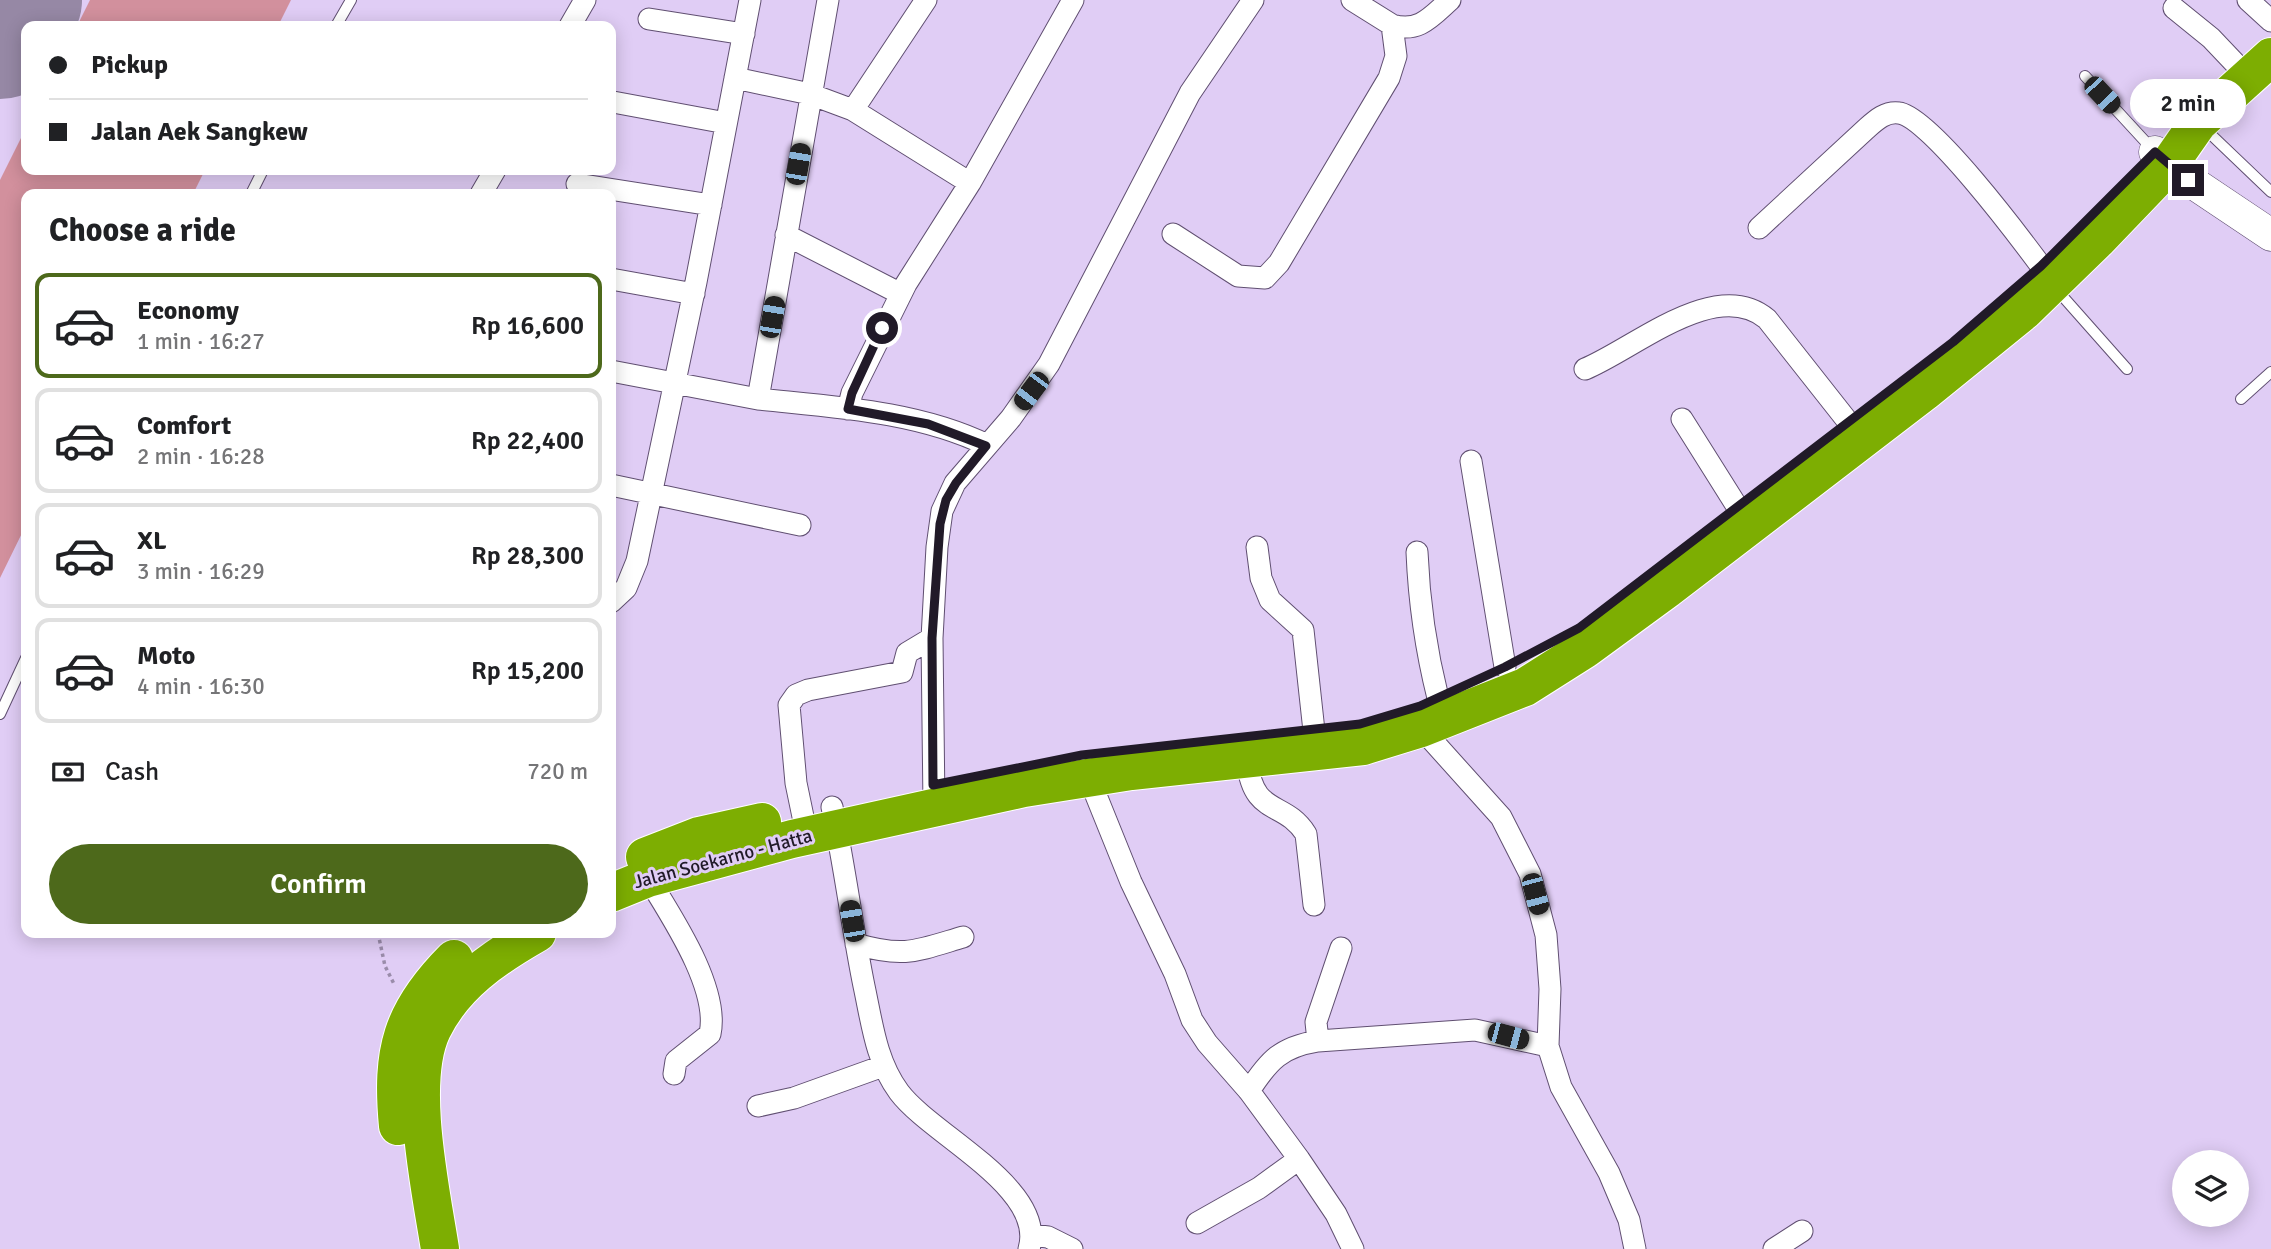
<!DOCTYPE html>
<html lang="en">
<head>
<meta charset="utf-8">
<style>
  body { margin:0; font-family:Signika,sans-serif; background:#f2f2f2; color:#202124; height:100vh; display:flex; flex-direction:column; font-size:26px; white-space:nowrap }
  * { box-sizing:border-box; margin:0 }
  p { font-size:23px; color:#757577 }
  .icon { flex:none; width:38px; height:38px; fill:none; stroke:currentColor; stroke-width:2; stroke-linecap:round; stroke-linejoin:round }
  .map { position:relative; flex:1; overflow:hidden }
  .details { position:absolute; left:21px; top:189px; width:595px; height:749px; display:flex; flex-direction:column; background:#fff; border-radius:14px; box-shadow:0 4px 18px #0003 }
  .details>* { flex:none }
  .guide { position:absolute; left:21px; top:21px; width:595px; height:154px; border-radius:14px; box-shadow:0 4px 18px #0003; display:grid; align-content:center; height:154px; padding:0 28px; background:#fff }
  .tools { position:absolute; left:2172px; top:1150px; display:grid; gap:14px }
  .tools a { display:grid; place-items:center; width:77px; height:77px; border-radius:50%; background:#fff; box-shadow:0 4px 18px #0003; font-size:35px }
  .end { position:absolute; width:32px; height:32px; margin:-16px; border:9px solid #211a28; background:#fff; box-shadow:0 0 0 4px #fff }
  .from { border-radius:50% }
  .bubble { position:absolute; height:49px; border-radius:24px; background:#fff; box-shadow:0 4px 18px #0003; font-size:23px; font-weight:600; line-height:49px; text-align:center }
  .car { position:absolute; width:21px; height:42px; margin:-21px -10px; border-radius:9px; box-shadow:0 0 5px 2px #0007; background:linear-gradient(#222 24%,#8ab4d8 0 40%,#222 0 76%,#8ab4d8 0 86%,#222 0) }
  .guide b { display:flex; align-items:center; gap:24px; height:66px; font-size:26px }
  .guide b+b { border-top:2px solid #e0e0e0 }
  .guide i { width:18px; height:18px; background:#202124 }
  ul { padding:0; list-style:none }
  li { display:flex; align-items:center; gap:21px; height:105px; margin:0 14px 10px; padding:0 14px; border:4px solid #e0e0e0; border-radius:14px }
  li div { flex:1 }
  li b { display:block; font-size:26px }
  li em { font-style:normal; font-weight:600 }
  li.on { border-color:#4d691b }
  li>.icon { width:63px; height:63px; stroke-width:1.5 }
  h2 { padding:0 28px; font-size:32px; line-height:84px }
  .pay { display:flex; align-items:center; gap:18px; height:77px; padding:0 28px; font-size:26px }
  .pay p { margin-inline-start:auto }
  .action { display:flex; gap:14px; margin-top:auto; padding:14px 28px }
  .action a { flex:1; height:80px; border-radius:42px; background:#4d691b; color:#fff; font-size:28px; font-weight:600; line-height:80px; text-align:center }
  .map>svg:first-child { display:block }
  .green { fill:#d2909d }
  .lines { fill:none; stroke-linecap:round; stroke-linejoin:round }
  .runway { stroke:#9688a5; stroke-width:128 }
  .lane-casing { stroke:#604f71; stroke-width:12 }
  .street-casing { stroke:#604f71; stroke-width:23 }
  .secondary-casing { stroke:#604f71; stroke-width:33 }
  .highway-casing { stroke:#fff; stroke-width:40 }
  .path { stroke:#9a8caa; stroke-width:3.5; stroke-dasharray:3.5 3.5; stroke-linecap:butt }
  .lane { stroke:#fff; stroke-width:10 }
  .street { stroke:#fff; stroke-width:21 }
  .secondary { stroke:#fff; stroke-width:32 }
  .highway { stroke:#7dae02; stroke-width:38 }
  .route { stroke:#211a28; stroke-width:9 }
  .labels { text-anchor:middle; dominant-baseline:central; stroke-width:6; stroke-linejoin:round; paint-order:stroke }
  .street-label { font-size:19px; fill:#211a28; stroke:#e0cdf5 }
</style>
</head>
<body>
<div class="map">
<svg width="2271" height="1249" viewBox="0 0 2271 1249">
  <rect width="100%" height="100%" fill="#e0cdf5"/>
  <path class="green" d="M90,0h201l-13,26h-201z
    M26,128v42h179l-12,24h-167v331l-26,53v-398z"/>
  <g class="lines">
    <path class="runway" d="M0,35l18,-35"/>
    <g class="lane-casing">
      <path id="lane" d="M336,26l15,-26
        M2085,76l69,75
        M2202,126l69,66
        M251,194l12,-24
        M2057,290l70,79
        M2241,399l30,-27
        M0,714l26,-56"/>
    </g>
    <g class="street-casing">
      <path id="street" d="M828,0l-70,399c76,8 159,12 229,46
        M2248,0l23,21
        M2174,8l37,30 37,39
        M649,19l95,15
        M1392,25c27,8 39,-8 58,-25
        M570,26l15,-26
        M735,78l75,16 43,16 117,73
        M613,102l113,21
        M853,110l73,-110
        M577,184l134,21
        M481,194l14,-24
        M1759,228l107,-99c9,-8 19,-18 33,-16 30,3 122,126 142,153
        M1173,234l65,42 27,2 14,-15 110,-185 7,-22 -4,-31 -40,-25
        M786,235l115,59
        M611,279l83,15
        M1585,369c49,-20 131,-93 182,-50l82,104
        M611,371l147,28
        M848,409l4,-16 54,-109 64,-101 103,-183
        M1682,419l56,89
        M1471,461l34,206
        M611,485l189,40
        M1257,547l4,31 9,22 33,30 11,101
        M1417,552c2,50 9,98 21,146
        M611,602l15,-14 11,-27 59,-279 54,-282
        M1421,728l80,89 29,57 16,61 4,54 -2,57 13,41 48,86 20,47 6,29
        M1247,760c6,58 37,39 59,74l8,71
        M1089,778l42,104 44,92 17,46 15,23 42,48 50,68 37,55 17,35
        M934,806l-2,-168 5,-91 5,-36 13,-28 56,-65 38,-54 141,-271 63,-93
        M832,807c13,60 20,120 32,179 8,37 12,75 35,106 32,43 148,96 130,157
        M807,836l-11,-53 -7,-78 7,-10 12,-5 94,-18 5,-19 25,-15
        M648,878c23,38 72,110 62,156l-34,27 -2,13
        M856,944c48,14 60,7 107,-7
        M1318,1041l-2,-19 25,-74
        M1249,1091c20,-31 32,-44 69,-50l157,-11 73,16
        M758,1106l36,-8 89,-32
        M1197,1223l62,-35 40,-29
        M1032,1235l16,2 24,12
        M1774,1249l28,-18"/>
    </g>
    <g class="secondary-casing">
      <path id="secondary" d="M2155,152l13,14 103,69"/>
    </g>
    <g class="highway-casing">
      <path id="highway" d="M645,857l54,-21 63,-14
        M611,893l37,-15 144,-39 232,-51 107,-17 232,-25 58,-18 104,-41 60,-38 82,-60 257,-197 101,-82 72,-70 71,-74 30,-43 73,-66
        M398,1126c-7,-75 3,-114 56,-167
        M440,1249c-9,-58 -33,-166 -8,-219 22,-46 63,-73 105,-97"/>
    </g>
    <path class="path" d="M378,933l7,33 10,20"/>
    <use href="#lane" class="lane"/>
    <use href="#street" class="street"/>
    <use href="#secondary" class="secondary"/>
    <use href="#highway" class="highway"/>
  </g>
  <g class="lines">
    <path class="route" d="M882,328l-30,65 -4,16 80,15 58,22 -30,37 -10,17 -6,24 -8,114 1,147 149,-30 278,-31 60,-18 85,-39 74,-39 374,-286 88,-76 114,-114 33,28"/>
  </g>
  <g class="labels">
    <g class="street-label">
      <text transform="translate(723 859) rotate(-15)">Jalan Soekarno - Hatta</text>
    </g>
  </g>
</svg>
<div class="tools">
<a><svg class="icon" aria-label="layers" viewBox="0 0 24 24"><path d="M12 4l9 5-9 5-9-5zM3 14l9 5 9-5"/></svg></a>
</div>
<i class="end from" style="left:882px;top:328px"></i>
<i class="end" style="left:2188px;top:180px"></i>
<div class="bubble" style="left:2130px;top:79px;width:116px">2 min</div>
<i class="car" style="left:2102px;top:95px;rotate:137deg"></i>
<i class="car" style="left:798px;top:164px;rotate:10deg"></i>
<i class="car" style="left:772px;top:317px;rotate:10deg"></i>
<i class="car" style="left:1031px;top:391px;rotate:217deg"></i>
<i class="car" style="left:1535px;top:894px;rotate:165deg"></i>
<i class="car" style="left:852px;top:921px;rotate:350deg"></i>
<i class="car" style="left:1508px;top:1036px;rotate:105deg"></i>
<div class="guide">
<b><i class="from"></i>Pickup</b>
<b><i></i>Jalan Aek Sangkew</b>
</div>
<section class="details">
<h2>Choose a ride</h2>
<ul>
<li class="on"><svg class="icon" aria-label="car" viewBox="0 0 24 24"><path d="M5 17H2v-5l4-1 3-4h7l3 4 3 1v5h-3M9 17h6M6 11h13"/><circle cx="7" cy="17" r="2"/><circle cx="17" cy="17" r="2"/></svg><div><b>Economy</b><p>1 min · 16:27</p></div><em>Rp 16,600</em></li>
<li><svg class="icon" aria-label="car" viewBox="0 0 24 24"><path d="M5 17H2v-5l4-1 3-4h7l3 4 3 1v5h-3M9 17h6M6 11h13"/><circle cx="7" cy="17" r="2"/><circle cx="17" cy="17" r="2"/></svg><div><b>Comfort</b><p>2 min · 16:28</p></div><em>Rp 22,400</em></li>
<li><svg class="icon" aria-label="car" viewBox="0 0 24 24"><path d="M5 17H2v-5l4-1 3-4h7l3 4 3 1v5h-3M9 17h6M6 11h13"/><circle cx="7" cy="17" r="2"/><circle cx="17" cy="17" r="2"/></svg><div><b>XL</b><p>3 min · 16:29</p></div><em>Rp 28,300</em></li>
<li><svg class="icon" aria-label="car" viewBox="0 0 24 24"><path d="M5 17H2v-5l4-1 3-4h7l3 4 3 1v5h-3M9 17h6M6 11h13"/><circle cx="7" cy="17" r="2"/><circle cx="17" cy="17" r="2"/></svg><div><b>Moto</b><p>4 min · 16:30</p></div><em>Rp 15,200</em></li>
</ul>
<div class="pay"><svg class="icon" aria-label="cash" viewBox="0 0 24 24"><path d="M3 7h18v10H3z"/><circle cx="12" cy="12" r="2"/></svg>Cash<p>720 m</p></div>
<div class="action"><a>Confirm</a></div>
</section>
</div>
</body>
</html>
